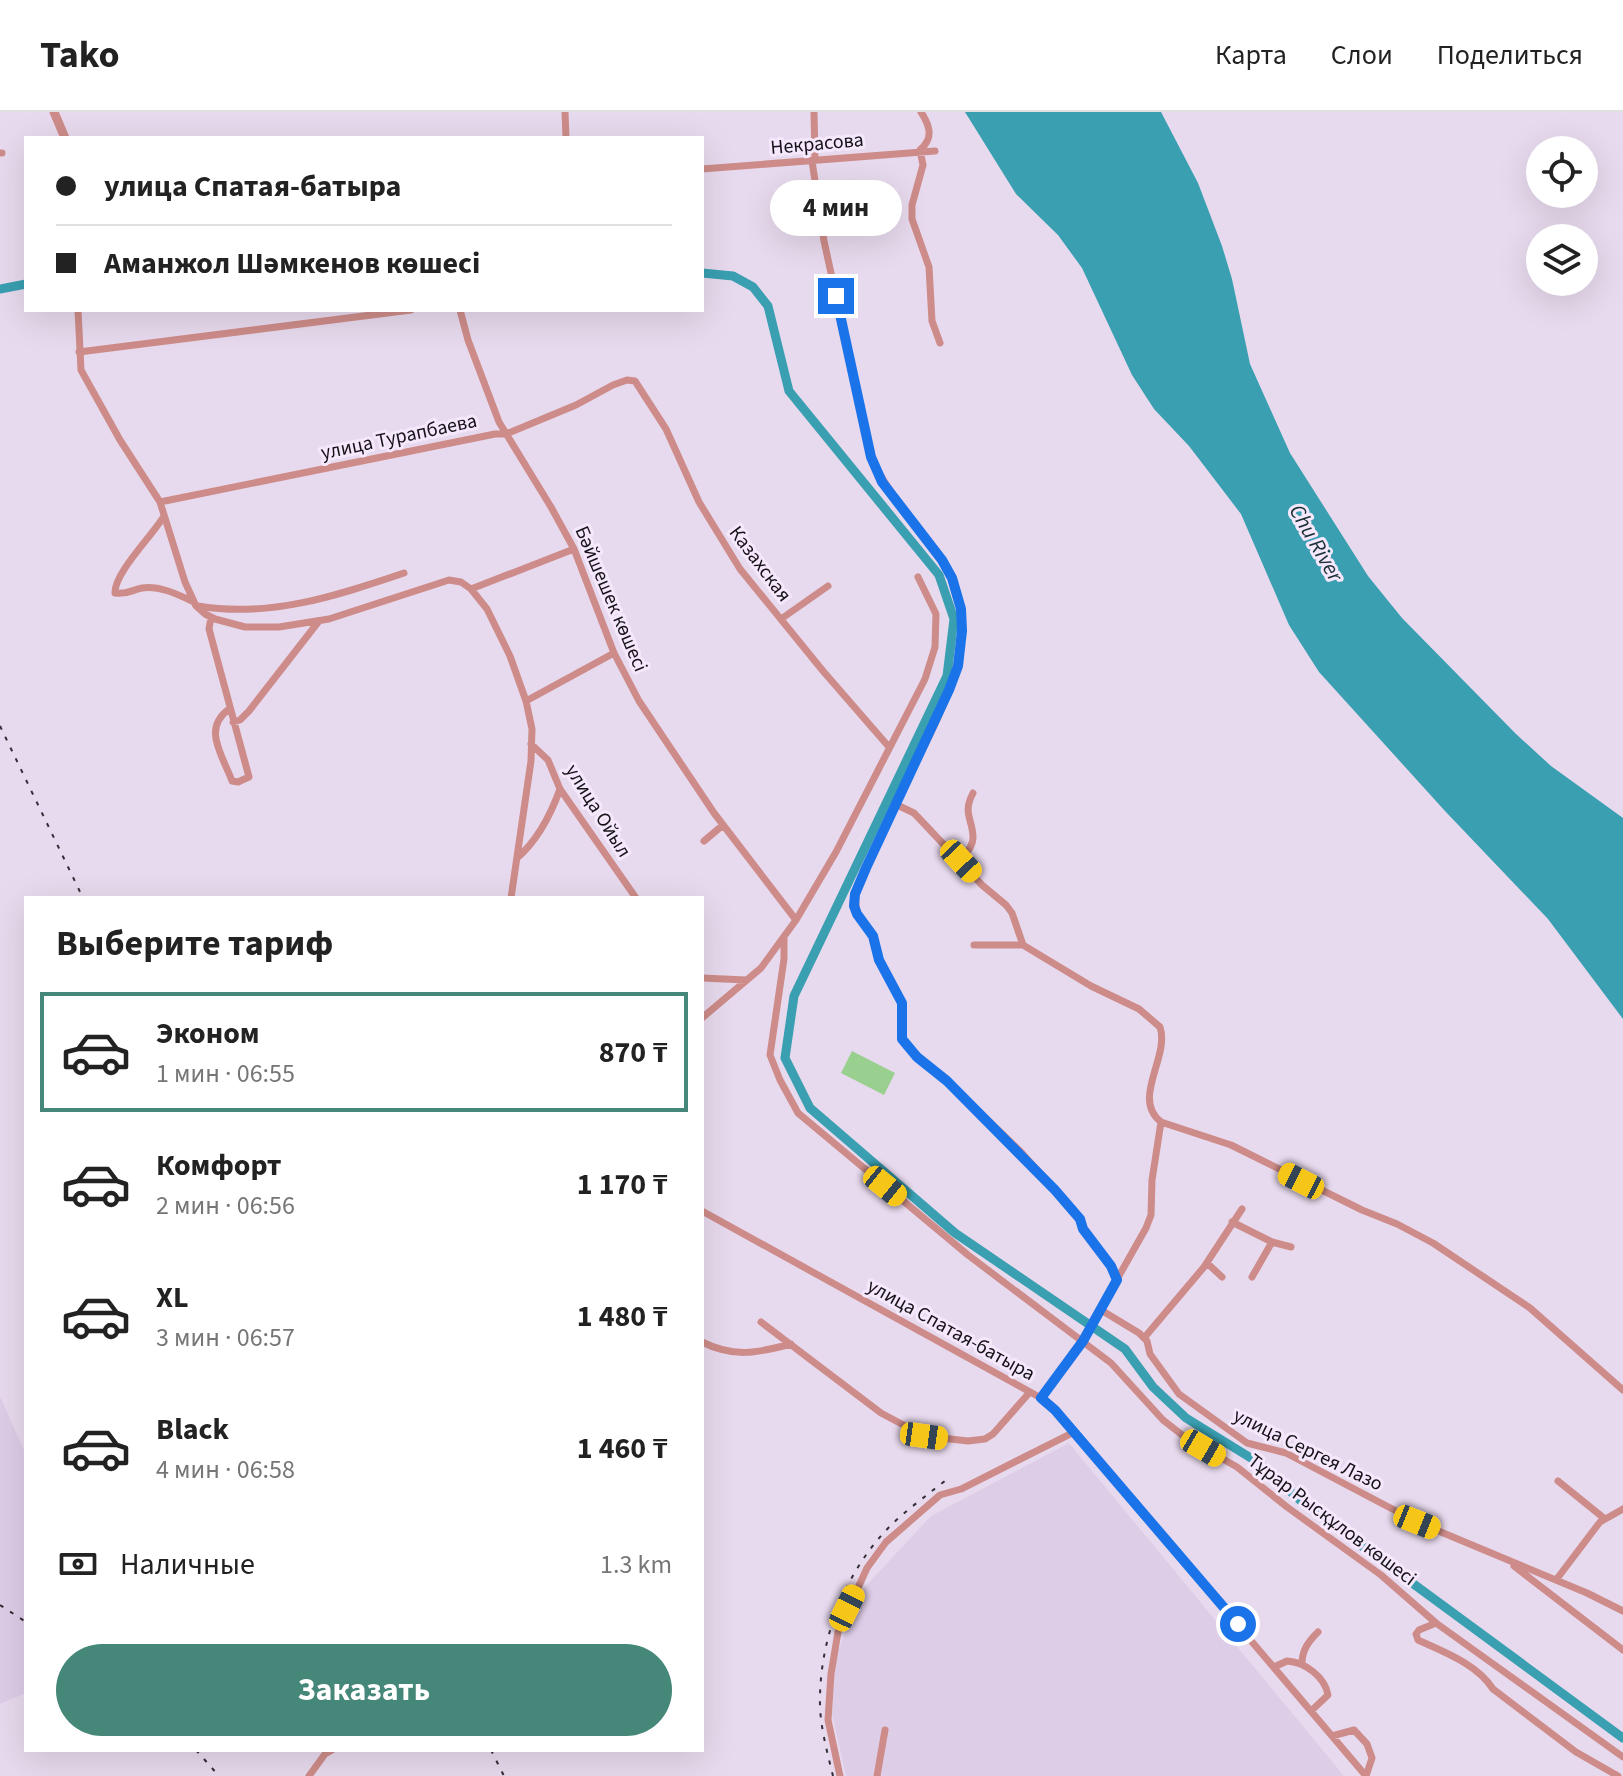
<!DOCTYPE html>
<html lang="ru">
<head>
<meta charset="utf-8">
<style>
  body { margin:0; font-family:"Source Sans 3",sans-serif; background:#f2f2f2; color:#222; height:100vh; display:flex; flex-direction:column; font-size:30px; white-space:nowrap }
  * { box-sizing:border-box; margin:0 }
  p { font-size:26px; color:#767676 }
  .icon { flex:none; width:44px; height:44px; fill:none; stroke:currentColor; stroke-width:2; stroke-linecap:round; stroke-linejoin:round }
  .map { position:relative; flex:1; overflow:hidden }
  .sheet { position:absolute; left:24px; top:784px; width:680px; height:856px; display:flex; flex-direction:column; background:#fff; border-radius:0px; box-shadow:0 8px 32px #0002 }
  .sheet>* { flex:none }
  .hud { position:absolute; left:24px; top:24px; width:680px; height:176px; border-radius:0px; box-shadow:0 8px 32px #0002; display:grid; align-content:center; height:176px; padding:0 32px; background:#fff }
  .tools { position:absolute; left:1526px; top:24px; display:grid; gap:16px }
  .tools a { display:grid; place-items:center; width:72px; height:72px; border-radius:50%; background:#fff; box-shadow:0 8px 32px #0002; font-size:40px }
  .end { position:absolute; width:36px; height:36px; margin:-18px; border:10px solid #1a73e8; background:#fff; box-shadow:0 0 0 4px #fff }
  .from { border-radius:50% }
  .bubble { position:absolute; height:56px; border-radius:28px; background:#fff; box-shadow:0 8px 32px #0002; font-size:26px; font-weight:700; line-height:56px; text-align:center }
  .car { position:absolute; width:24px; height:48px; margin:-24px -12px; border-radius:10px; box-shadow:0 0 6px 2px #0007; background:linear-gradient(#f5c518 24%,#345 0 40%,#f5c518 0 76%,#345 0 86%,#f5c518 0) }
  .hud b { display:flex; align-items:center; gap:28px; height:76px; font-size:30px }
  .hud b+b { border-top:2px solid #e0e0e0 }
  .hud i { width:20px; height:20px; background:#222 }
  ul { padding:0; list-style:none }
  li { display:flex; align-items:center; gap:24px; height:120px; margin:0 16px 12px; padding:0 16px; border:4px solid transparent; border-radius:0px }
  li div { flex:1 }
  li b { display:block; font-size:30px }
  li em { font-style:normal; font-weight:700 }
  li.on { border-color:#458778 }
  li>.icon { width:72px; height:72px; stroke-width:1.5 }
  h2 { padding:0 32px; font-size:36px; line-height:96px }
  .pay { display:flex; align-items:center; gap:20px; height:88px; padding:0 32px; font-size:30px }
  .pay p { margin-inline-start:auto }
  .cta { display:flex; gap:16px; margin-top:auto; padding:16px 32px }
  .cta a { flex:1; height:92px; border-radius:48px; background:#458778; color:#fff; font-size:32px; font-weight:700; line-height:92px; text-align:center }
  header { display:flex; align-items:center; gap:48px; box-sizing:border-box; height:112px; padding:0 40px; background:#fff; border-bottom:2px solid #e0e0e0 }
  header strong { font-size:38px }
  nav { display:flex; gap:44px; margin-inline-start:auto; font-size:28px }
  .map>svg:first-child { display:block }
  .built { fill:#decde7 }
  .green { fill:#99cf8f }
  .water { fill:#399fb1 }
  .lines { fill:none; stroke-linecap:round; stroke-linejoin:round }
  .canal { stroke:#399fb1; stroke-width:9 }
  .minor { stroke:#cd8c89; stroke-width:7 }
  .tertiary { stroke:#cd8c89; stroke-width:9 }
  .rail { stroke:#332e36; stroke-width:2; stroke-dasharray:4 8; stroke-linecap:butt }
  .route { stroke:#1a73e8; stroke-width:10 }
  .labels { text-anchor:middle; dominant-baseline:central; stroke-width:6; stroke-linejoin:round; paint-order:stroke }
  .street-label { font-size:20px; fill:#161218; stroke:#f5e8fc }
  .water-label { font-size:22px; font-style:italic; fill:#193034; stroke:#f5e8fc }
</style>
</head>
<body>
<header>
<strong>Tako</strong>
<nav><a>Карта</a><a>Слои</a><a>Поделиться</a></nav>
</header>
<div class="map">
<svg width="1623" height="1664" viewBox="0 0 1623 1664">
  <rect width="100%" height="100%" fill="#e8daee"/>
  <path class="built" d="M0,1284l26,59v238l-26,11z
    M1069,1331l275,333h-498l-14,-62 4,-58 26,-66 69,-74z"/>
  <path class="green" d="M852,939l43,22 -11,22 -43,-22z"/>
  <path class="water" d="M965,0h196l37,71 24,63 10,33 18,85 40,89 78,123 34,42 114,116 35,32 72,52v201l-75,-100 -103,-108 -126,-139 -30,-47 -48,-111 -52,-68 -35,-37 -22,-34 -50,-107 -24,-33 -42,-41z"/>
  <g class="lines">
    <path class="canal" d="M702,161l31,3 20,11 15,19 21,85 150,184 15,44 -7,57 -153,320 -9,62 25,50 145,125 170,116 28,38 33,31 73,45 43,39 321,236
      M0,177l26,-5"/>
    <path class="minor" d="M565,0l1,26
      M814,0l1,48
      M921,0c9,14 13,26 -1,38l3,15 -11,40v14l17,48 3,54 8,22
      M0,41h2
      M812,49l12,80 47,216c17,38 47,67 70,101 54,80 -11,172 -46,246l19,9 68,72 24,20 6,8 11,32 68,41 48,23 21,18c10,30 -29,72 1,95l70,23 131,65 35,14 36,19 97,65 93,82
      M702,57l233,-18
      M78,198l3,60 39,70 40,62 25,80 11,24 9,8 10,5 30,8h34l50,-8 120,-39 12,2 10,7 16,20 23,47 16,45 6,28 -1,32 -20,137
      M460,198l8,30 31,82 52,85 23,42 40,104 25,48 75,112 82,107
      M79,240l332,-42
      M160,390l335,-68h11l70,-29 37,-20 14,-5 8,1 31,48 33,73 41,67 83,102 66,76
      M164,404c-11,19 -50,57 -49,77 12,2 16,-3 27,-5 17,-3 37,7 52,14
      M471,477l103,-40
      M198,494c72,12 138,-10 206,-33
      M211,505l-2,12 40,148 -11,5 -6,-1c-10,-27 -30,-52 -3,-72
      M781,507l47,-33
      M526,589l88,-48
      M233,610l7,-2 9,-9 70,-90
      M531,632l17,16 12,29 76,109
      M895,692l-40,90 2,20 16,22 6,24 23,43v36l15,18 30,24 74,71 34,38 25,29 3,10 28,37 6,14
      M704,729l19,-16
      M517,746c21,-18 34,-44 43,-69
      M961,749c4,-7 12,-14 12,-23 0,-19 -11,-24 0,-45
      M784,827v20l-14,96 10,25 18,33 170,142 143,108 52,57 23,18 51,29 50,40 94,68 55,48 187,134
      M974,833h49
      M702,866l44,2
      M702,906l59,-50 35,-48 40,-68 89,-173 10,-32 1,-33 -18,-37
      M702,1099l339,187 14,12 311,366
      M1232,1110l40,20 -20,35
      M1272,1130l19,5
      M1207,1151l15,14
      M1101,1198l38,23 8,8 3,13 29,40 68,49 39,10 131,69 170,71 36,18
      M761,1210l120,91 43,23 44,5 17,-2 8,-5 37,-42
      M1144,1226l60,-71 38,-58
      M702,1230c32,16 55,11 89,2
      M1041,1286l44,-62 61,-108 5,-13 1,-35 9,-58
      M1558,1369l47,38
      M1514,1454l109,84
      M1556,1468l44,-58 23,-13
      M1436,1511l-17,7 -3,4 2,6c26,12 59,24 75,49l83,63 42,24
      M1302,1552c0,-14 6,-22 16,-32
      M1274,1555l13,-6c18,1 38,16 41,34l-17,16
      M1332,1624l22,-6 13,14 5,14 -6,18
      M309,1664l16,-22 7,-4
      M840,1664l-12,-56 3,-46 7,-42 29,-64 19,-26 54,-47 21,-6 113,-57
      M877,1664l8,-46"/>
    <path class="tertiary" d="M54,0l11,26"/>
    <path class="rail" d="M0,614l83,172
      M0,1493l26,17
      M196,1638l23,26
      M491,1638l13,26
      M833,1664c-6,-25 -14,-53 -13,-79 1,-68 31,-138 82,-182 14,-12 29,-23 44,-35"/>
  </g>
  <g class="lines">
    <path class="route" d="M836,184l35,161 11,25 60,78 10,18 9,31 1,22 -4,35 -9,24 -83,178 -11,26 -1,12 3,8 16,22 6,24 23,43v36l15,18 30,24 108,109 25,29 3,10 28,37 6,14 -34,61 -42,57 14,12 183,214"/>
  </g>
  <g class="labels">
    <g class="street-label">
      <text transform="translate(817 32) rotate(-5)">Некрасова</text>
      <text transform="translate(399 325) rotate(-12)">улица Турапбаева</text>
      <text transform="translate(760 452) rotate(53)">Казахская</text>
      <text transform="translate(611 487) rotate(67)">Бәйшешек көшесі</text>
      <text transform="translate(598 699) rotate(58)">улица Ойыл</text>
      <text transform="translate(951 1218) rotate(29)">улица Спатая-батыра</text>
      <text transform="translate(1308 1338) rotate(26)">улица Сергея Лазо</text>
      <text transform="translate(1332 1408) rotate(37)">Тұрар Рысқұлов көшесі</text>
    </g>
    <g class="water-label">
      <text transform="translate(1316 431) rotate(60)">Chu River</text>
    </g>
  </g>
</svg>
<div class="tools">
<a><svg class="icon" aria-label="locate" viewBox="0 0 24 24"><circle cx="12" cy="12" r="6"/><path d="M12 2v4M12 18v4M2 12h4M18 12h4"/></svg></a>
<a><svg class="icon" aria-label="layers" viewBox="0 0 24 24"><path d="M12 4l9 5-9 5-9-5zM3 14l9 5 9-5"/></svg></a>
</div>
<i class="end from" style="left:1238px;top:1512px"></i>
<i class="end" style="left:836px;top:184px"></i>
<div class="bubble" style="left:770px;top:68px;width:132px">4 мин</div>
<i class="car" style="left:961px;top:749px;rotate:137deg"></i>
<i class="car" style="left:1301px;top:1069px;rotate:297deg"></i>
<i class="car" style="left:885px;top:1074px;rotate:129deg"></i>
<i class="car" style="left:924px;top:1324px;rotate:98deg"></i>
<i class="car" style="left:1203px;top:1336px;rotate:120deg"></i>
<i class="car" style="left:1417px;top:1410px;rotate:112deg"></i>
<i class="car" style="left:847px;top:1496px;rotate:26deg"></i>
<div class="hud">
<b><i class="from"></i>улица Спатая-батыра</b>
<b><i></i>Аманжол Шәмкенов көшесі</b>
</div>
<section class="sheet">
<h2>Выберите тариф</h2>
<ul>
<li class="on"><svg class="icon" aria-label="car" viewBox="0 0 24 24"><path d="M5 17H2v-5l4-1 3-4h7l3 4 3 1v5h-3M9 17h6M6 11h13"/><circle cx="7" cy="17" r="2"/><circle cx="17" cy="17" r="2"/></svg><div><b>Эконом</b><p>1 мин · 06:55</p></div><em>870 ₸</em></li>
<li><svg class="icon" aria-label="car" viewBox="0 0 24 24"><path d="M5 17H2v-5l4-1 3-4h7l3 4 3 1v5h-3M9 17h6M6 11h13"/><circle cx="7" cy="17" r="2"/><circle cx="17" cy="17" r="2"/></svg><div><b>Комфорт</b><p>2 мин · 06:56</p></div><em>1 170 ₸</em></li>
<li><svg class="icon" aria-label="car" viewBox="0 0 24 24"><path d="M5 17H2v-5l4-1 3-4h7l3 4 3 1v5h-3M9 17h6M6 11h13"/><circle cx="7" cy="17" r="2"/><circle cx="17" cy="17" r="2"/></svg><div><b>XL</b><p>3 мин · 06:57</p></div><em>1 480 ₸</em></li>
<li><svg class="icon" aria-label="car" viewBox="0 0 24 24"><path d="M5 17H2v-5l4-1 3-4h7l3 4 3 1v5h-3M9 17h6M6 11h13"/><circle cx="7" cy="17" r="2"/><circle cx="17" cy="17" r="2"/></svg><div><b>Black</b><p>4 мин · 06:58</p></div><em>1 460 ₸</em></li>
</ul>
<div class="pay"><svg class="icon" aria-label="cash" viewBox="0 0 24 24"><path d="M3 7h18v10H3z"/><circle cx="12" cy="12" r="2"/></svg>Наличные<p>1.3 km</p></div>
<div class="cta"><a>Заказать</a></div>
</section>
</div>
</body>
</html>
